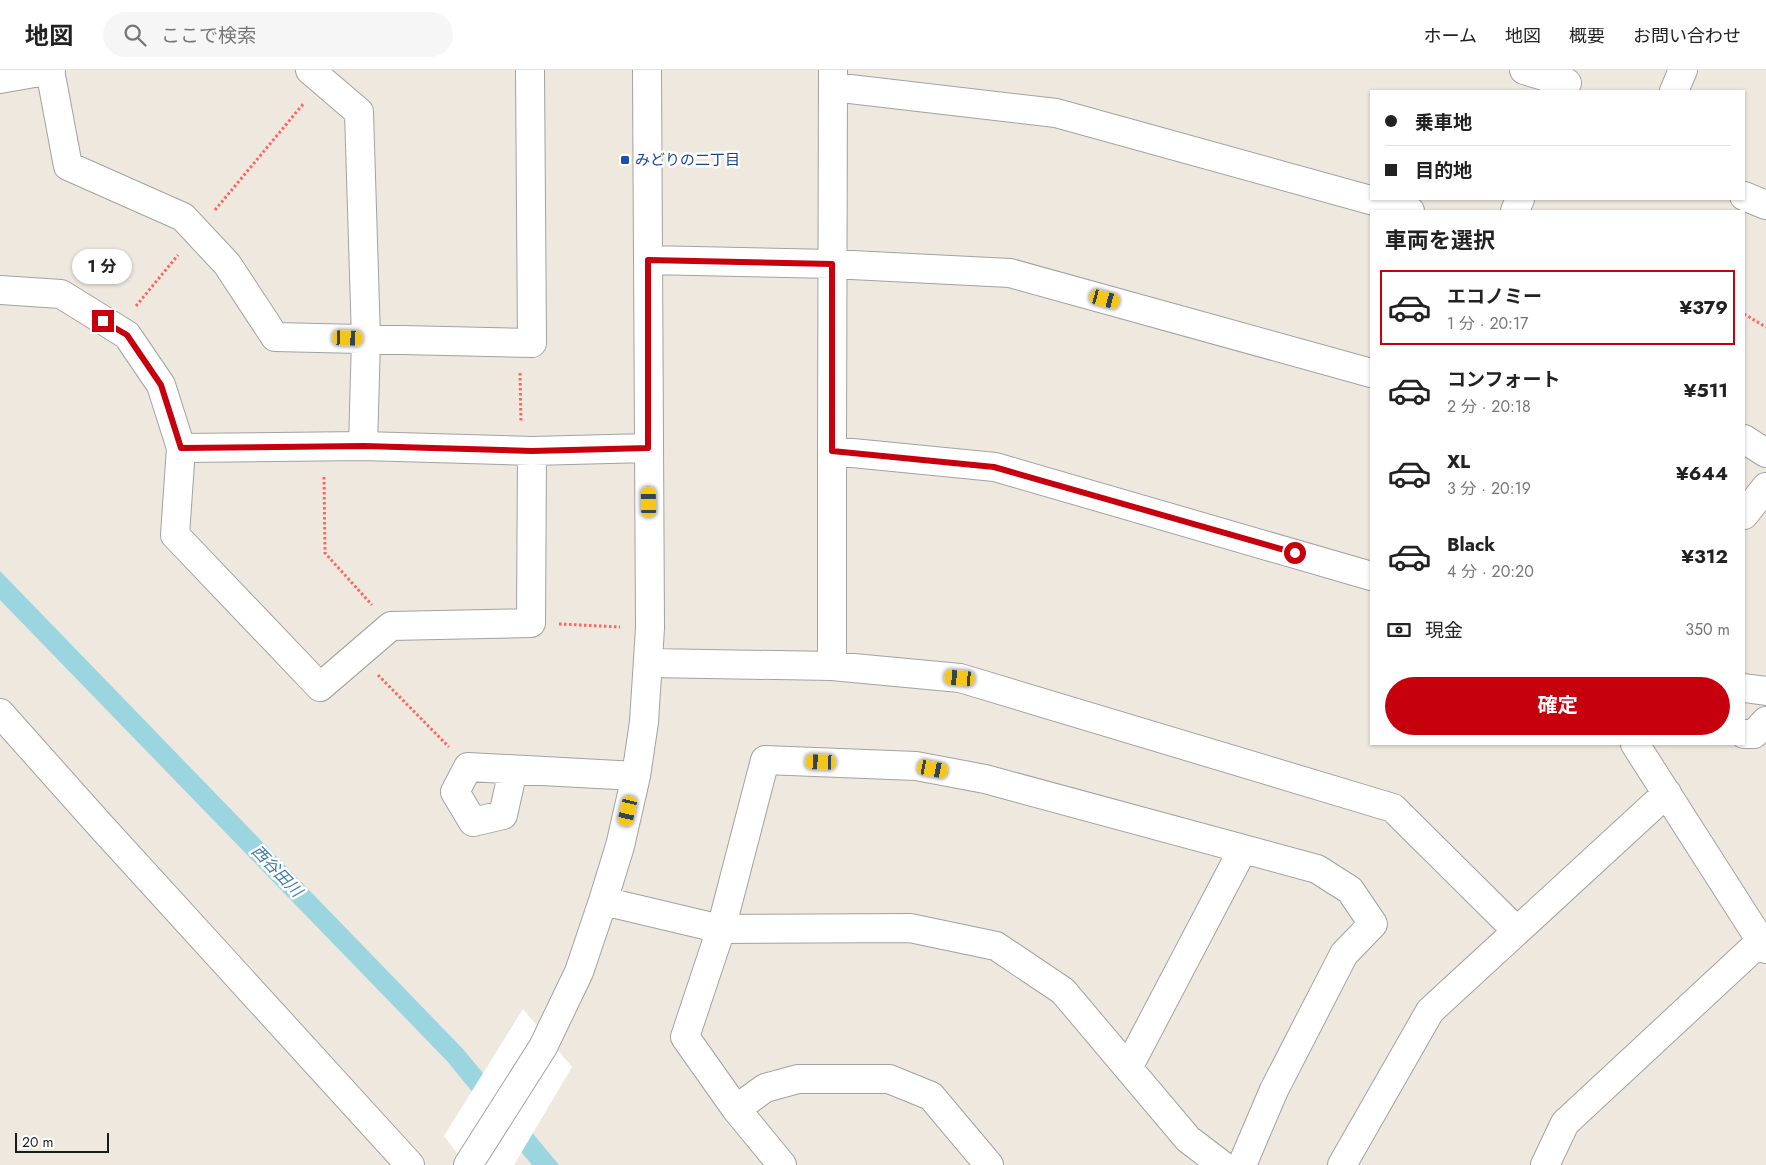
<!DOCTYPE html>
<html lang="ja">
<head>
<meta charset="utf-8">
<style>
  body { margin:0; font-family:Jost,"Noto Sans JP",sans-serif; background:#f6f6f6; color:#222; height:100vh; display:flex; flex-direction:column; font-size:19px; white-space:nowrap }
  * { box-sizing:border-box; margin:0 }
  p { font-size:16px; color:#767676 }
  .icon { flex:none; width:28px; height:28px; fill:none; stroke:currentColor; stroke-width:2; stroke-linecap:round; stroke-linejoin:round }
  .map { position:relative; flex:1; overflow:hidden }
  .drawer { position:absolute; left:1370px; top:140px; width:375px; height:535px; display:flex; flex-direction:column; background:#fff; border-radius:0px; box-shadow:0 1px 4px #0004 }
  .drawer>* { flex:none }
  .top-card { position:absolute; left:1370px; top:20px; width:375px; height:110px; border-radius:0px; box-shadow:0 1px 4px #0004; display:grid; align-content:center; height:110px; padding:0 15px; background:#fff }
  .scale { position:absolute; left:15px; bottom:12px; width:94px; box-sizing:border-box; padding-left:5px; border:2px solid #1b1b1b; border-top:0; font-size:14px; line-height:18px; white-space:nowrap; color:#1b1b1b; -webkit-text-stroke:4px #fff; paint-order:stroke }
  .end { position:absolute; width:22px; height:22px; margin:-11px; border:6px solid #c6000d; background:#fff; box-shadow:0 0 0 2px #fff }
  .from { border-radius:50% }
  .bubble { position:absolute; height:35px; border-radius:18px; background:#fff; box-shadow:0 1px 4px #0004; font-size:16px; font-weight:700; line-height:35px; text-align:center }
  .car { position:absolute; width:15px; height:30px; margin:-15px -8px; border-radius:6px; box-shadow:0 0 4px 1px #0007; background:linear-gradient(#f5c518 24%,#345 0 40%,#f5c518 0 76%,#345 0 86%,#f5c518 0) }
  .top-card b { display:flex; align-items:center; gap:18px; height:48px; font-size:19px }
  .top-card b+b { border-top:1px solid #e0e0e0 }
  .top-card i { width:12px; height:12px; background:#222 }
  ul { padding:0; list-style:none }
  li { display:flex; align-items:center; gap:15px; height:75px; margin:0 10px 8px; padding:0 5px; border:2px solid transparent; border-radius:0px }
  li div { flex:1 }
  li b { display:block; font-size:19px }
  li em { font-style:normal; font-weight:700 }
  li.active { border-color:#c6000d }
  li>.icon { width:45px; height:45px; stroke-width:1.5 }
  h2 { padding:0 15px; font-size:22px; line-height:60px }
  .pay { display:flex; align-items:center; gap:12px; height:55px; padding:0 15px; font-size:19px }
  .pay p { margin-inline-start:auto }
  .action { display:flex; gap:10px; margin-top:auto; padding:10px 15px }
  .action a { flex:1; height:58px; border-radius:30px; background:#c6000d; color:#fff; font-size:20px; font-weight:700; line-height:58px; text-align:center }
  header { display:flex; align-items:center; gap:30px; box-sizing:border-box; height:70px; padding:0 25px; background:#fff; border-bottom:1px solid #e0e0e0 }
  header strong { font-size:24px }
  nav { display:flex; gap:28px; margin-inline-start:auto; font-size:18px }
  .search { width:350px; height:45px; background:#f6f6f6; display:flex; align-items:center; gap:12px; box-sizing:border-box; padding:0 18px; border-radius:28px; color:#767676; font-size:19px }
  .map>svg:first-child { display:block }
  .water { fill:#9bd5e0 }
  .pier { fill:#fff }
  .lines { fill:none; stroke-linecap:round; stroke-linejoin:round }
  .minor-casing { stroke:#a2a2a2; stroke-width:30 }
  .path { stroke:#ff645f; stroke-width:3; stroke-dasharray:2.5 2.5; stroke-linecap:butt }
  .minor { stroke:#fff; stroke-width:28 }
  .route { stroke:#c6000d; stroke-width:6 }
  .transit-dot { fill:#1a4fb4; stroke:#fff; stroke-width:2 }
  .labels { text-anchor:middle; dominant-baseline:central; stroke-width:5; stroke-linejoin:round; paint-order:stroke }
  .transit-label { font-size:15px; fill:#164399; stroke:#fff; text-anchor:start }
  .water-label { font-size:16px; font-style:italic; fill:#3f7aa9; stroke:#fff }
</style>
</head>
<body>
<header>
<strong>地図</strong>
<div class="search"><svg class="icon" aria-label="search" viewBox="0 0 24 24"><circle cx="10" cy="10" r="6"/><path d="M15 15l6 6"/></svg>ここで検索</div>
<nav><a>ホーム</a><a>地図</a><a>概要</a><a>お問い合わせ</a></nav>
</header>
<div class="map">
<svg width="1766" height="1095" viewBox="0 0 1766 1095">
  <rect width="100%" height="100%" fill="#eee8df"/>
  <path class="water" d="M0,501l463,478 96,116h-27l-85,-104 -447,-461z"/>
  <path class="pier" d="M523,939l49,58 -58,98h-48l-22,-29z"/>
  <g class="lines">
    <g class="minor-casing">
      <path id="minor" d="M50,0l18,96 115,51 44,47 48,73 257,6 -2,-273
        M310,0l49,42 7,227 -3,107
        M833,0l-1,381 163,16 376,109
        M1524,0l43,13
        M0,9l51,-9
        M833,17l223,26 354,98
        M1674,21l9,-21
        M1744,126l22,9
        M1515,141l5,-12
        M648,190l184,4 178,9 361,100
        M0,220l61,4 66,41 34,50 20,63 -6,87 145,152 71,-61 140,-3 1,-172
        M1744,369l22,14
        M181,378l182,-2 169,5 116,-3
        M1744,445l22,-28
        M649,593l183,3 128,12 433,130 124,123
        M832,596v-215
        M1744,618l22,3
        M0,643l99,111 311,341
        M1744,664h10l12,-13
        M1635,674l131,205
        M513,700l-10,45 -30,7 -18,-30 13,-25 168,9
        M603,831l118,28 189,-1 86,18 67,45 125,148 34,26
        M1128,998l115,-219
        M736,1039l29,-21 33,-9h91l42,17 58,69
        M468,1095l75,-118 36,-75 24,-71 17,-55 16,-70 8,-54 6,-94 -3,-558
        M782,1095l-46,-56 -51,-72 36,-108 44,-169 151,6 69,13 332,90 33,21 23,34 -29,30 -70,136 -32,75
        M1342,1095l88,-154 237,-218
        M1545,1095l20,-42 196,-182"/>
    </g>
    <path class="path" d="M215,140l89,-107
      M136,236l42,-51
      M1744,244l22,13
      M520,303l1,49
      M324,407l1,76 47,52
      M559,554l61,3
      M378,605l71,72"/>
    <use href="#minor" class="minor"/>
  </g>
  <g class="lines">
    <path class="route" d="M103,251l24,14 34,50 20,63 183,-2 168,5 116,-3v-188l184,4v187l162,16 301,86"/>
  </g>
  <rect class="transit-dot" x="620" y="85" width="10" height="10" rx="2.5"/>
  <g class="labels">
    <g class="transit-label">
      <text x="635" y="90">みどりの二丁目</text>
    </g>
    <g class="water-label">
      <text transform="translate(277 801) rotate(46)">西谷田川</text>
    </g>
  </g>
</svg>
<div class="scale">20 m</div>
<i class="end from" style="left:1295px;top:483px"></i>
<i class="end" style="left:103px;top:251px"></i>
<div class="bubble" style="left:72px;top:179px;width:60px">1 分</div>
<i class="car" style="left:1105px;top:229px;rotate:105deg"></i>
<i class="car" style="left:348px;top:268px;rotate:92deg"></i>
<i class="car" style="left:649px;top:432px;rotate:359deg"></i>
<i class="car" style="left:960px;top:608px;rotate:275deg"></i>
<i class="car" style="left:821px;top:692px;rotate:272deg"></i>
<i class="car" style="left:933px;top:699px;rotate:101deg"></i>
<i class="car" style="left:628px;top:741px;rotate:193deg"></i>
<div class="top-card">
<b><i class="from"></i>乗車地</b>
<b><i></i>目的地</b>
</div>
<section class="drawer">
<h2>車両を選択</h2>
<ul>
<li class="active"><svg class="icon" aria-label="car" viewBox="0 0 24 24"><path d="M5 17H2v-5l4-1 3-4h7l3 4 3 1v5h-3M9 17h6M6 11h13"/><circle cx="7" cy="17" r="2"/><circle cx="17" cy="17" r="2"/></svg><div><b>エコノミー</b><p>1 分 · 20:17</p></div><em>¥379</em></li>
<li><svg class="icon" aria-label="car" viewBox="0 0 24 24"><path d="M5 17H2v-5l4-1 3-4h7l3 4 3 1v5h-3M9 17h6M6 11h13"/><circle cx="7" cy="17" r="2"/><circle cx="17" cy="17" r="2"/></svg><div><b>コンフォート</b><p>2 分 · 20:18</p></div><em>¥511</em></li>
<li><svg class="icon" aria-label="car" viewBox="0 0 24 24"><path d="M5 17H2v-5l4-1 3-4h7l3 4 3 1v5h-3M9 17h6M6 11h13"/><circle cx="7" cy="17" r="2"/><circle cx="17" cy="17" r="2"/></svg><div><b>XL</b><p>3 分 · 20:19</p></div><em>¥644</em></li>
<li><svg class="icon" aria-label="car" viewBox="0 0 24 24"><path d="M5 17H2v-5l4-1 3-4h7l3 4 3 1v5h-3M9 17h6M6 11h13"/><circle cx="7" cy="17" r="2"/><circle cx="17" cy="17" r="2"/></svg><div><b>Black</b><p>4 分 · 20:20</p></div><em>¥312</em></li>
</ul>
<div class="pay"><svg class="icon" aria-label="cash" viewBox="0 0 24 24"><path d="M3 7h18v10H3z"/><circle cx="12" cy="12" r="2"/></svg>現金<p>350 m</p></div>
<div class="action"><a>確定</a></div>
</section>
</div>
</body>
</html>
